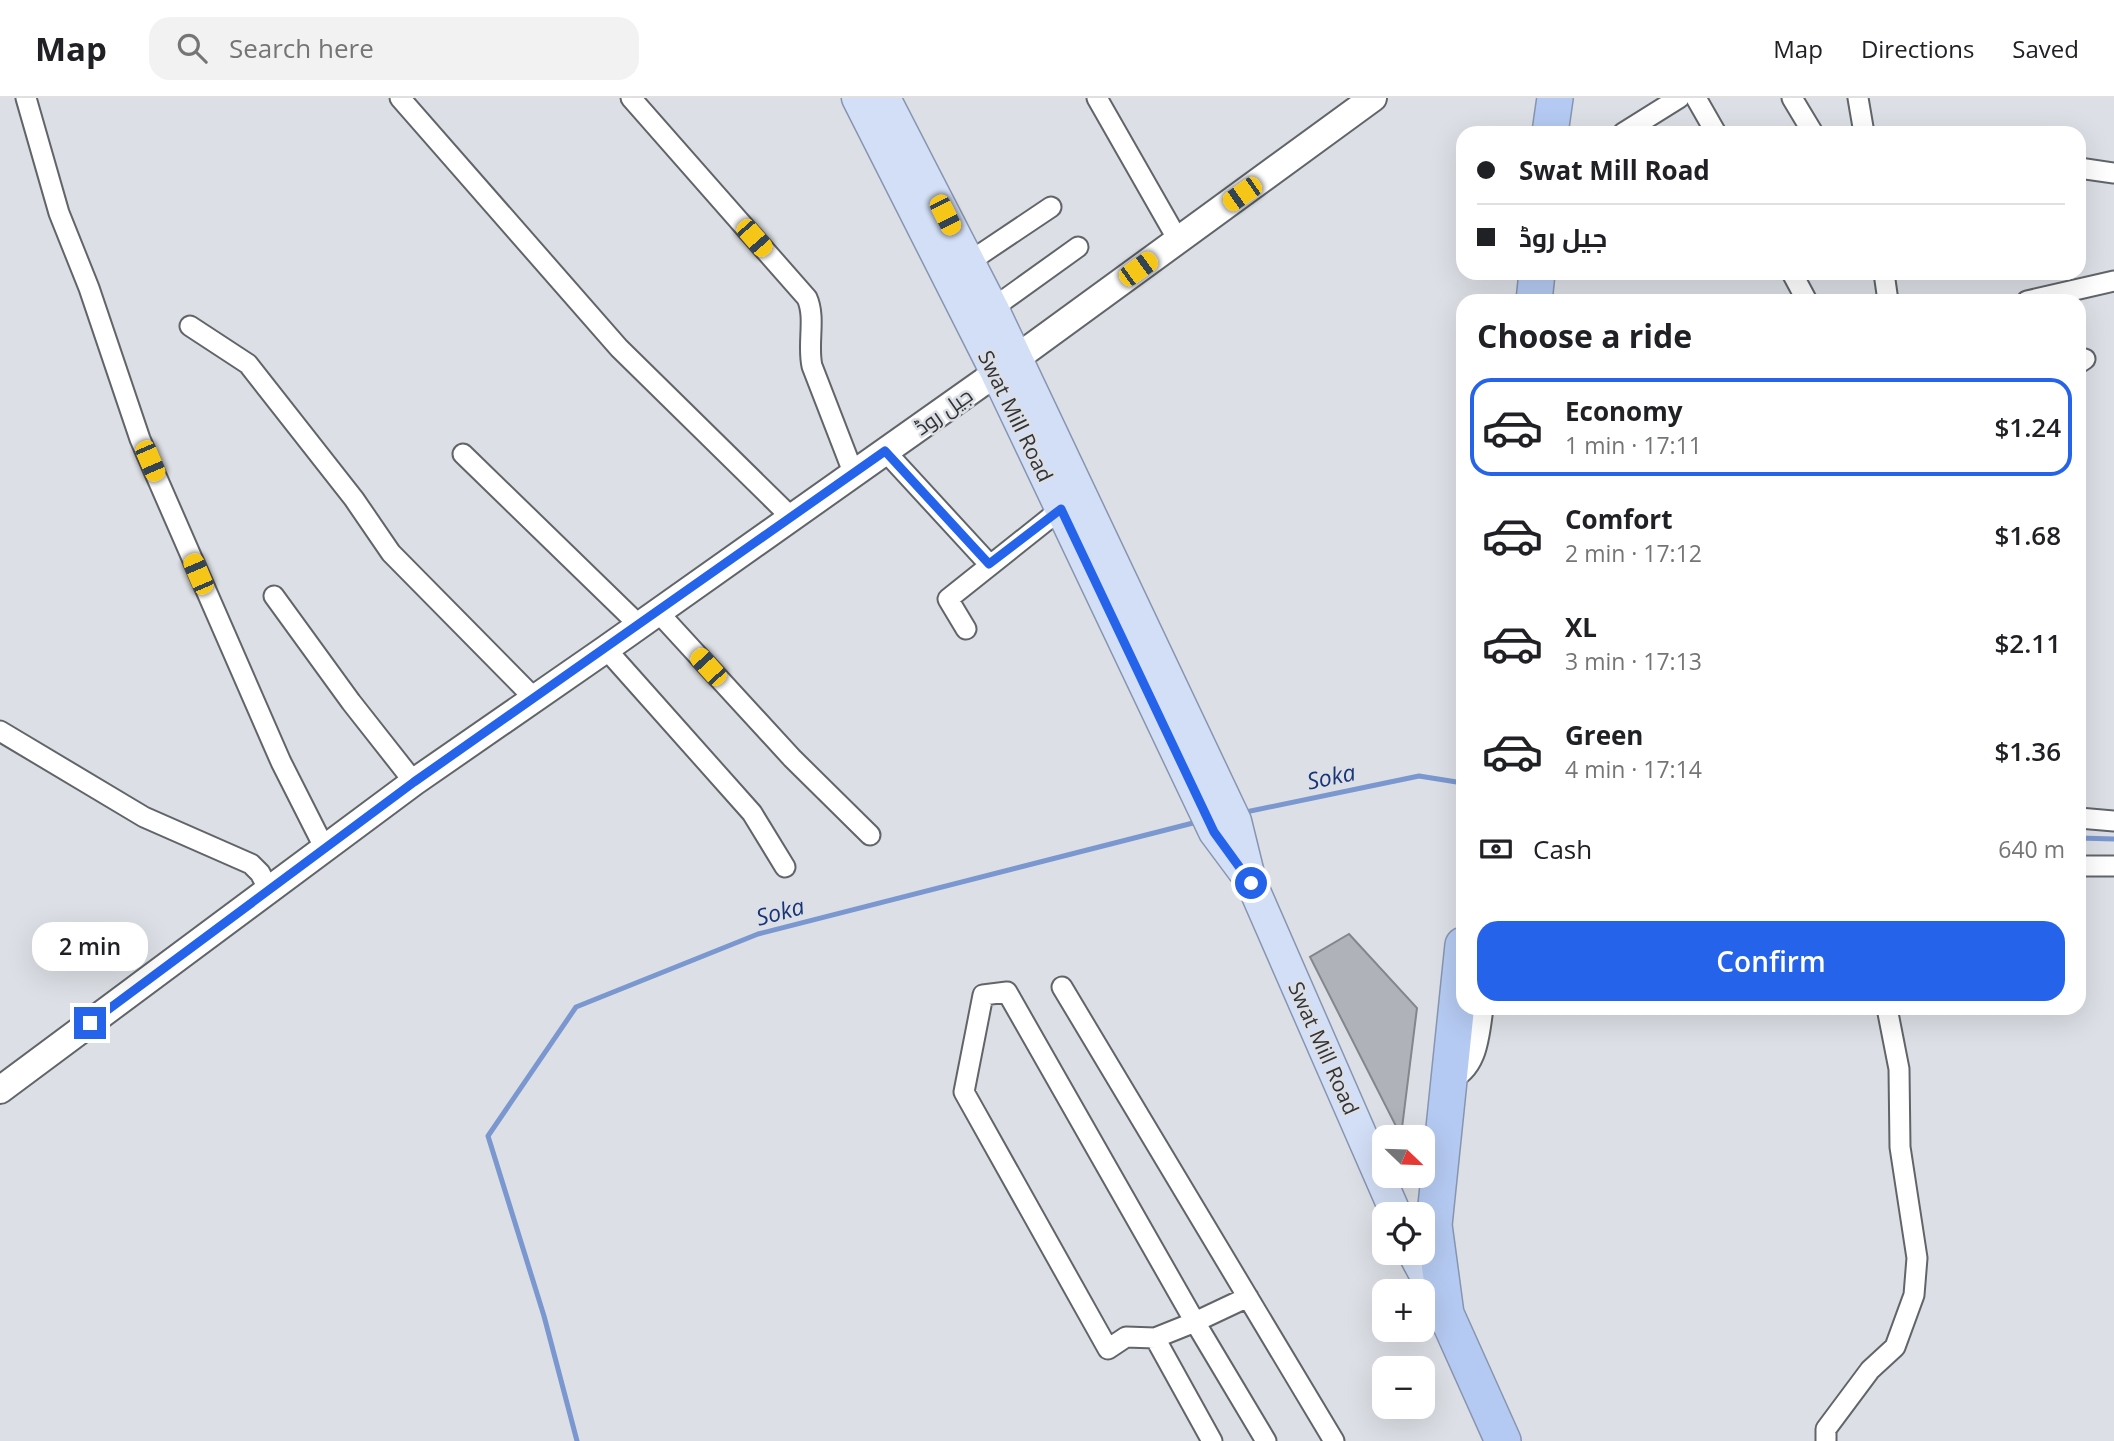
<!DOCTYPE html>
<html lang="en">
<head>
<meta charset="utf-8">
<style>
  body { margin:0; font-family:"Open Sans",Cairo,sans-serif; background:#f2f2f2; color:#202124; height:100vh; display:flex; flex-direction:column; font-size:26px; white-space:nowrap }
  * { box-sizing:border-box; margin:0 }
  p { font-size:23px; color:#757577 }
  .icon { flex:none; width:38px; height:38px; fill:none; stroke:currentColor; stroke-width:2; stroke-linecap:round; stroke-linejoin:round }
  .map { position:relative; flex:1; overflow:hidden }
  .panel { position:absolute; left:1456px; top:196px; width:630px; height:721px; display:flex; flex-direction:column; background:#fff; border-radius:21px; box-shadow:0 7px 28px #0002 }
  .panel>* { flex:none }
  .guide { position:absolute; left:1456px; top:28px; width:630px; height:154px; border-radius:21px; box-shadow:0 7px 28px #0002; display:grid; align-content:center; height:154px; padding:0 21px; background:#fff }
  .needle { width:46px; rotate:113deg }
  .controls { position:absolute; left:1372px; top:1027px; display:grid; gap:14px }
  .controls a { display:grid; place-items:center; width:63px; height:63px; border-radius:14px; background:#fff; box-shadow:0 7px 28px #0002; font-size:35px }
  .end { position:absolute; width:32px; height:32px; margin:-16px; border:9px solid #2563eb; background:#fff; box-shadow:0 0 0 4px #fff }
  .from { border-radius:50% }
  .bubble { position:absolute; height:49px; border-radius:21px; background:#fff; box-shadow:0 7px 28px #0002; font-size:23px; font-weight:600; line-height:49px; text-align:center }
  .car { position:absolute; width:21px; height:42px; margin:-21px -10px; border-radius:9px; box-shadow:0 0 5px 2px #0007; background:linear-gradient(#f5c518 24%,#345 0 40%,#f5c518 0 76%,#345 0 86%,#f5c518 0) }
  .guide b { display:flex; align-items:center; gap:24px; height:66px; font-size:26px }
  .guide b+b { border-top:2px solid #e0e0e0 }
  .guide i { width:18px; height:18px; background:#202124 }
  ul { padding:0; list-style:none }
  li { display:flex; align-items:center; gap:21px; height:98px; margin:0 14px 10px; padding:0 7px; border:4px solid transparent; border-radius:21px }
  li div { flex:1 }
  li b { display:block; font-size:26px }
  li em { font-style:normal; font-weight:600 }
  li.current { border-color:#2563eb }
  li>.icon { width:63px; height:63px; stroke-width:1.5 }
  h2 { padding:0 21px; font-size:32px; line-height:84px }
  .pay { display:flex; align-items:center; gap:18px; height:77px; padding:0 21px; font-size:26px }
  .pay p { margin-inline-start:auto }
  .cta { display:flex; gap:14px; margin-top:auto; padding:14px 21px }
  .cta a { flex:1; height:80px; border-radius:21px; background:#2563eb; color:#fff; font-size:28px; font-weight:600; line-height:80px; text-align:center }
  header { display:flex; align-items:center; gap:42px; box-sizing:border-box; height:98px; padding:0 35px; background:#fff; border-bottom:2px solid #e0e0e0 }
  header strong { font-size:33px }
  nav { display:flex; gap:38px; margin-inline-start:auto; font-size:24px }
  .search { width:490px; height:63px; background:#f2f2f2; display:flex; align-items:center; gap:18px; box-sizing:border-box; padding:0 24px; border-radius:21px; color:#757577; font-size:26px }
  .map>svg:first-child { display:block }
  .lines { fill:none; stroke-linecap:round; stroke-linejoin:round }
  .stream { stroke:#7a97cf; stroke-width:5 }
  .building { fill:#afb2b8; stroke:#83868b; stroke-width:2 }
  .street-casing { stroke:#616469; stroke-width:23 }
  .secondary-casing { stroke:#616469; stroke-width:30 }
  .primary-casing { stroke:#8795b0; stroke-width:33 }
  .highway-casing { stroke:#8795b0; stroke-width:38 }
  .street { stroke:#fff; stroke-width:19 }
  .secondary { stroke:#fff; stroke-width:26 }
  .primary { stroke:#d3dff7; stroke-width:30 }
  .highway { stroke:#b5caf2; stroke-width:35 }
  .route { stroke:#2563eb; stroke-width:9 }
  .labels { text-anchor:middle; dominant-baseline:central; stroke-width:5; stroke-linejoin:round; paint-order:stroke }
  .street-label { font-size:21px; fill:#323336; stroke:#dcdfe5 }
  .water-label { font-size:23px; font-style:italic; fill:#173578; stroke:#dcdfe5 }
</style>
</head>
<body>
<header>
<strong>Map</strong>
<div class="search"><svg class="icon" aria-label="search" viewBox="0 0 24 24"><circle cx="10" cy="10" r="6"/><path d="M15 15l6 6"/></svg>Search here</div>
<nav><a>Map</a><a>Directions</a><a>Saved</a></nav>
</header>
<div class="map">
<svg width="2114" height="1343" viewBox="0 0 2114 1343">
  <rect width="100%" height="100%" fill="#dcdfe5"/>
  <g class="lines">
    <path class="stream" d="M1241,715l178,-37 44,7
      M2079,740l35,1
      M577,1343l-33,-125 -56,-180 88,-129 182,-73 439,-112"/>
  </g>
  <path class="building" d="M1349,836l68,74 -16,128 -91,-179z"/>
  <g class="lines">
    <g class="street-casing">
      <path id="street" d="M26,0l33,115 30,75 51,151 141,323 44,87
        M400,0l219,250 172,169
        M631,0l176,200c9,20 0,46 5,68l41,106
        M1097,0l81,142
        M1696,0l20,35
        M1792,0l21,35
        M1858,0l6,35
        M1623,35l56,-35
        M2079,70l35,5
        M969,164l82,-55
        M1792,175l15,28
        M1884,175l4,28
        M2027,203l87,-20
        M993,210l85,-61
        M190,228l58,38 106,135 37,54 144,146
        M2079,265l6,-4
        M885,353l104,113
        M463,356l177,172
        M274,498l77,106 63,80
        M658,514l134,146 78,77
        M966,531l-18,-30 113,-90
        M606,551l146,164 33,54
        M0,633l144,86 107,47 9,9 9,17
        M2079,720l35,3
        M2079,768h35
        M1062,889l272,454
        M1448,983c30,-11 31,-45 35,-73
        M1248,1199l-53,25 -188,-330 -24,3 -19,97 144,257 18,-12 29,1 40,-16 71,119
        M1155,1240l57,103
        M1826,1343v-12l44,-59 25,-23 19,-52 3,-37 -17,-111 -1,-78 -12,-61"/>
    </g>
    <g class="secondary-casing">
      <path id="secondary" d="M0,992l414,-308 192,-133 390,-276 377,-275"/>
    </g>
    <g class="primary-casing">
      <path id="primary" d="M857,0l139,275 218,459 29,39
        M885,0l108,210 243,513 15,61 145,332
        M1413,1155l31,58"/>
    </g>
    <g class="highway-casing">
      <path id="highway" d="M1550,35l5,-35
        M1534,203l3,-28
        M1463,847l-29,280 12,89 57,127"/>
    </g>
    <use href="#street" class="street"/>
    <use href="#secondary" class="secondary"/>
    <use href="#primary" class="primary"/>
    <use href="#highway" class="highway"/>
  </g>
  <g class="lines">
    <path class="route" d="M90,925l324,-241 471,-331 104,113 72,-55 153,323 37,51"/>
  </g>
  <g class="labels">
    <g class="street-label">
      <text transform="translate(943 313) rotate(-35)">جیل روڈ</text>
      <text transform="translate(1016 318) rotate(64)">Swat Mill Road</text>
      <text transform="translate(1324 950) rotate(66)">Swat Mill Road</text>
    </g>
    <g class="water-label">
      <text transform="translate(1331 678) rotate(-12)">Soka</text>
      <text transform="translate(780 813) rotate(-15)">Soka</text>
    </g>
  </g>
</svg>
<div class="controls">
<a><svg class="needle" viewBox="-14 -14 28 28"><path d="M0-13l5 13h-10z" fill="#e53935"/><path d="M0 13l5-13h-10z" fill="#757577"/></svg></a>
<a><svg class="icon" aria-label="locate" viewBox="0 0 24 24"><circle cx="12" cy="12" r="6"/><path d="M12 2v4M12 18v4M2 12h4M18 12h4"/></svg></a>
<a>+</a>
<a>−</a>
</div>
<i class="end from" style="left:1251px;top:785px"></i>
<i class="end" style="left:90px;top:925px"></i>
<div class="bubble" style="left:32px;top:824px;width:116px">2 min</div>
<i class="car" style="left:1242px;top:96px;rotate:235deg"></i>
<i class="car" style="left:945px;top:117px;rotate:153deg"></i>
<i class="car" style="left:754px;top:140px;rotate:139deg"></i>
<i class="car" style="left:1138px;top:171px;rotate:54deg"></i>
<i class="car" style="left:150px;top:363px;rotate:157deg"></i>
<i class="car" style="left:198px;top:476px;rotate:337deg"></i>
<i class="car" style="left:708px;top:569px;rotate:318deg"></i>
<div class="guide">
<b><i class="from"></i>Swat Mill Road</b>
<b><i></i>جیل روڈ</b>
</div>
<section class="panel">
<h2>Choose a ride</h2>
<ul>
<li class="current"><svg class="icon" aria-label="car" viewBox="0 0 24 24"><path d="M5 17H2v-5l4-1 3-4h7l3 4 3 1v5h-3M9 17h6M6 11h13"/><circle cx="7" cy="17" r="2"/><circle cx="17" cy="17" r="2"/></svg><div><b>Economy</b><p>1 min · 17:11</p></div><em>$1.24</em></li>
<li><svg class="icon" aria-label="car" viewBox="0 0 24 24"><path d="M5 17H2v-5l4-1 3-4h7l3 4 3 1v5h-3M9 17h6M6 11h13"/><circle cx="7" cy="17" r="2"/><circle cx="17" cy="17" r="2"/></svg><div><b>Comfort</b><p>2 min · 17:12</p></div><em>$1.68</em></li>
<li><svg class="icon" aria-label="car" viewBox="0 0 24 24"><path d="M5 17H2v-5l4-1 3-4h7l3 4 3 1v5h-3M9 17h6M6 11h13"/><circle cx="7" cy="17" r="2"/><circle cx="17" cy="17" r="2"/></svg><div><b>XL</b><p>3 min · 17:13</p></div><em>$2.11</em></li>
<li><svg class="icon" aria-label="car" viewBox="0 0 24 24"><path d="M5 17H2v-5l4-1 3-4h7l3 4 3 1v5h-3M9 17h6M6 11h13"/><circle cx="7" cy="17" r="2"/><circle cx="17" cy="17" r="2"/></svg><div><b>Green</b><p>4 min · 17:14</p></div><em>$1.36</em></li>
</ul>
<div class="pay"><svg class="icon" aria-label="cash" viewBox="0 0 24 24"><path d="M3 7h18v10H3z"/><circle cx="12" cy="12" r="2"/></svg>Cash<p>640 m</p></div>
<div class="cta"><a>Confirm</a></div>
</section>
</div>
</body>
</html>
